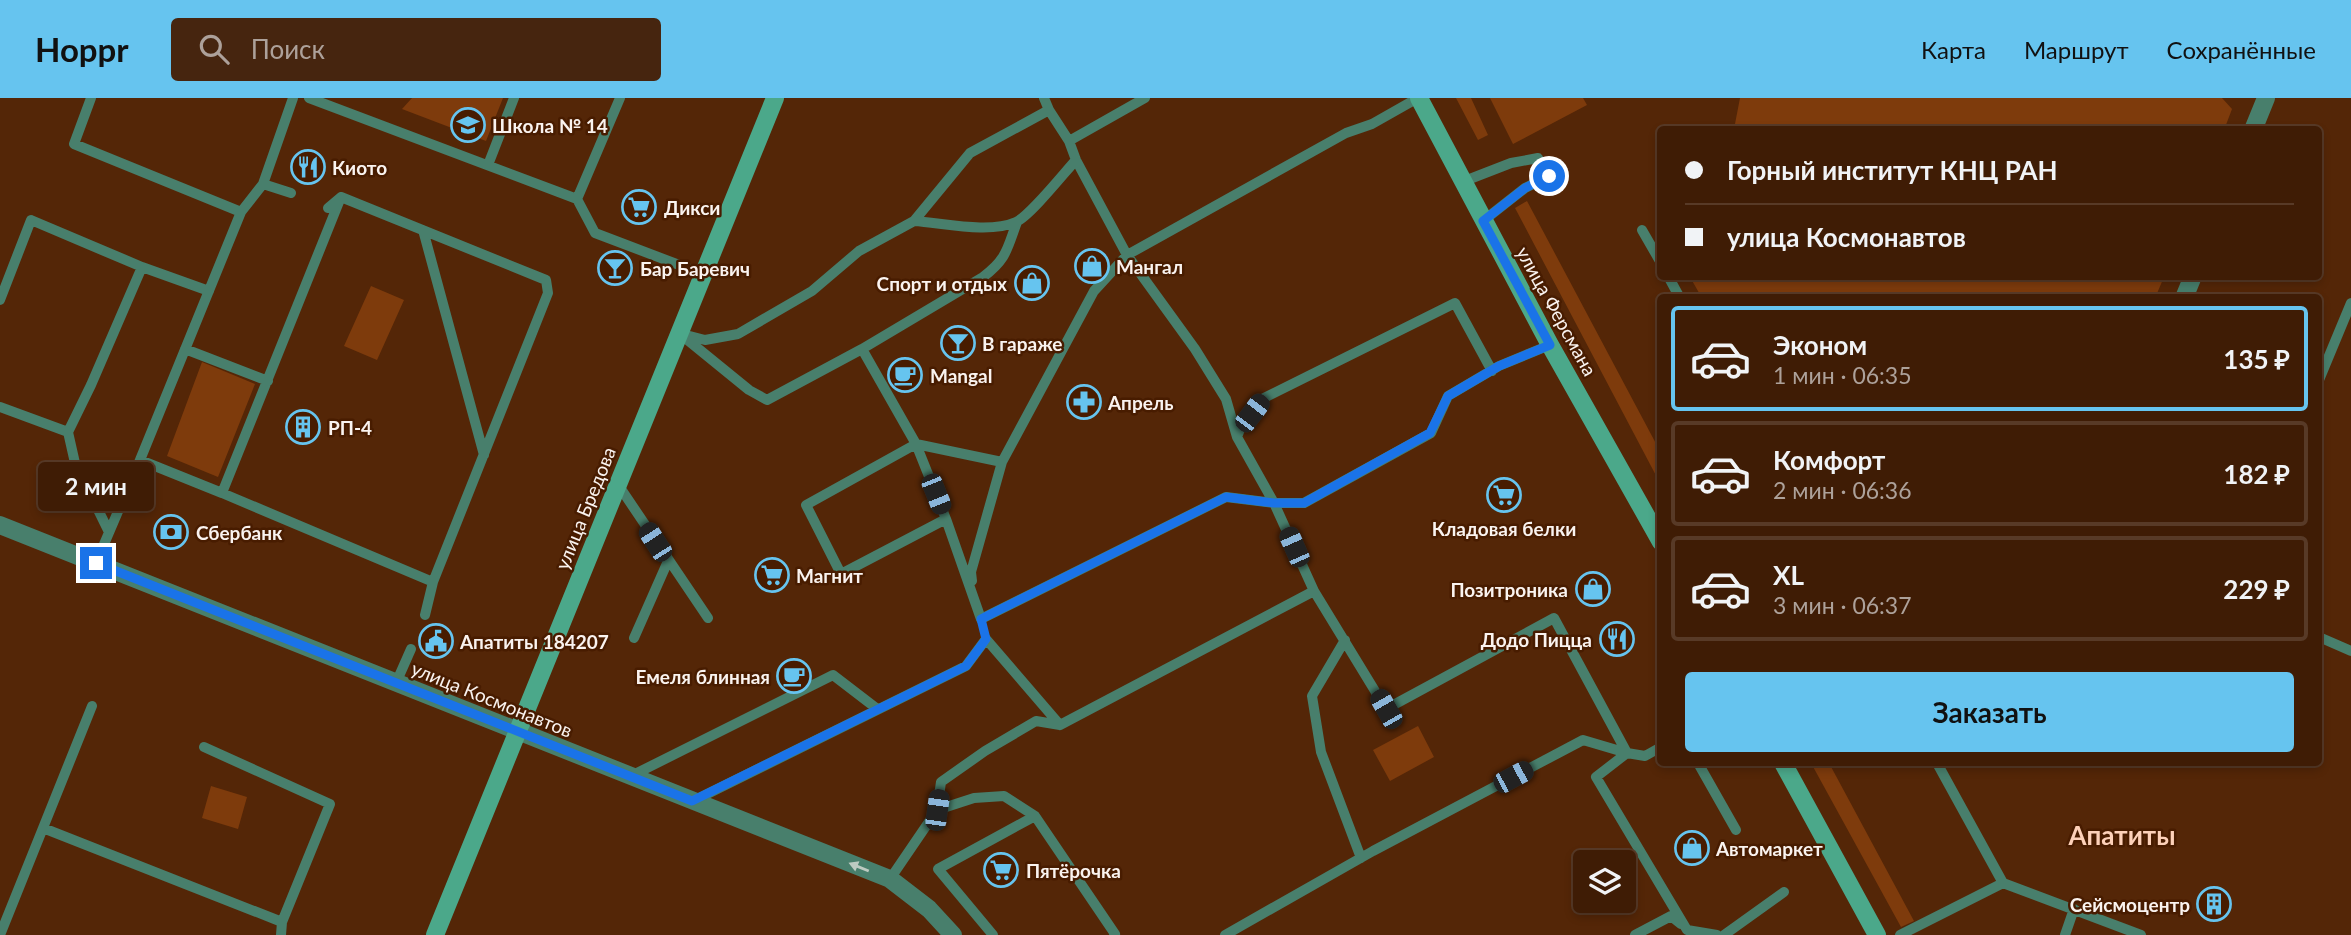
<!DOCTYPE html>
<html lang="ru">
<head>
<meta charset="utf-8">
<style>
  body { margin:0; font-family:Lato,sans-serif; background:#46250f; color:#f1f3f6; height:100vh; display:flex; flex-direction:column; font-size:26px; white-space:nowrap }
  * { box-sizing:border-box; margin:0 }
  p { font-size:23px; color:#ada19a }
  .icon { flex:none; width:38px; height:38px; fill:none; stroke:currentColor; stroke-width:2; stroke-linecap:round; stroke-linejoin:round }
  .map { position:relative; flex:1; overflow:hidden }
  .sheet { position:absolute; left:1657px; top:196px; width:665px; height:472px; display:flex; flex-direction:column; background:#3f1c05; border-radius:7px; box-shadow:0 4px 10px #0003,0 0 0 2px #583a27 }
  .sheet>* { flex:none }
  .hud { position:absolute; left:1657px; top:28px; width:665px; height:154px; border-radius:7px; box-shadow:0 4px 10px #0003,0 0 0 2px #583a27; display:grid; align-content:center; height:154px; padding:0 28px; background:#3f1c05 }
  .tools { position:absolute; left:1573px; top:752px; display:grid; gap:14px }
  .tools a { display:grid; place-items:center; width:63px; height:63px; border-radius:7px; background:#3f1c05; box-shadow:0 4px 10px #0003,0 0 0 2px #583a27; font-size:35px }
  .end { position:absolute; width:32px; height:32px; margin:-16px; border:9px solid #1a73e8; background:#fff; box-shadow:0 0 0 4px #fff }
  .from { border-radius:50% }
  .bubble { position:absolute; height:49px; border-radius:7px; background:#3f1c05; box-shadow:0 4px 10px #0003,0 0 0 2px #583a27; font-size:23px; font-weight:700; line-height:49px; text-align:center }
  .car { position:absolute; width:21px; height:42px; margin:-21px -10px; border-radius:9px; box-shadow:0 0 5px 2px #0007; background:linear-gradient(#222 24%,#8ab4d8 0 40%,#222 0 76%,#8ab4d8 0 86%,#222 0) }
  .hud b { display:flex; align-items:center; gap:24px; height:66px; font-size:26px }
  .hud b+b { border-top:2px solid #583a27 }
  .hud i { width:18px; height:18px; background:#f1f3f6 }
  ul { padding:12px 0 0; list-style:none }
  li { display:flex; align-items:center; gap:21px; height:105px; margin:0 14px 10px; padding:0 14px; border:4px solid #583a27; border-radius:7px }
  li div { flex:1 }
  li b { display:block; font-size:26px }
  li em { font-style:normal; font-weight:700 }
  li.active { border-color:#66c4ef }
  li>.icon { width:63px; height:63px; stroke-width:1.5 }
  .action { display:flex; gap:14px; margin-top:auto; padding:14px 28px }
  .action a { flex:1; height:80px; border-radius:7px; background:#66c4ef; color:#111; font-size:28px; font-weight:700; line-height:80px; text-align:center }
  header { display:flex; align-items:center; gap:42px; box-sizing:border-box; height:98px; padding:0 35px; background:#66c4ef; color:#111 }
  header strong { font-size:33px }
  nav { display:flex; gap:38px; margin-inline-start:auto; font-size:24px }
  .search { width:490px; height:63px; background:#46250f; display:flex; align-items:center; gap:18px; box-sizing:border-box; padding:0 24px; border-radius:7px; color:#ada19a; font-size:26px }
  .map>svg:first-child { display:block }
  .green { fill:#7e3b0c }
  .lines { fill:none; stroke-linecap:round; stroke-linejoin:round }
  .lane { stroke:#487f6c; stroke-width:10 }
  .street { stroke:#487f6c; stroke-width:18 }
  .secondary { stroke:#4ba88a; stroke-width:18 }
  .oneway { fill:#bccac1 }
  .route { stroke:#1a73e8; stroke-width:9 }
  .labels { text-anchor:middle; dominant-baseline:central; stroke-width:5; stroke-linejoin:round; paint-order:stroke }
  .poi-label { font-size:19px; font-weight:bold; fill:#faf3ef; stroke:#481c00; text-anchor:start }
  .street-label { font-size:19px; fill:#faf3ef; stroke:#481c00 }
  .district-label { font-size:26px; font-weight:bold; fill:#fdd1b9; stroke:#481c00 }
</style>
</head>
<body>
<header>
<strong>Hoppr</strong>
<div class="search"><svg class="icon" aria-label="search" viewBox="0 0 24 24"><circle cx="10" cy="10" r="6"/><path d="M15 15l6 6"/></svg>Поиск</div>
<nav><a>Карта</a><a>Маршрут</a><a>Сохранённые</a></nav>
</header>
<div class="map">
<svg width="2351" height="837" viewBox="0 0 2351 837">
  <rect width="100%" height="100%" fill="#542607"/>
  <path class="green" d="M412,0h91l-17,43 -84,-32z
    M1456,0h15l17,37 -10,5z
    M1490,0h93l4,7 -74,39z
    M1740,0h482l10,11 -8,21 -490,-1z
    M1527,103l134,252v32l-146,-277z
    M1690,179h474l-9,21h-453z
    M371,188l33,14 -27,60 -33,-14z
    M202,264l53,22 -37,93 -51,-21z
    M1418,628l16,31 -44,24 -17,-31z
    M1811,665h18l85,158 -13,6z
    M211,688l36,11 -9,32 -36,-11z"/>
  <g class="lines">
    <path class="lane" d="M91,0l-17,46 167,68 -101,248
      M309,0l268,101 18,34 108,41
      M1069,43l76,-43
      M488,67l26,-67
      M1462,84l49,-19 27,-5 11,18 -24,12 -42,33
      M263,86l28,9
      M341,99l205,83 2,13 -115,289
      M577,101l43,-101
      M241,114l22,-28 30,-86
      M914,123c30,2 75,13 102,1 14,-6 48,-49 60,-62
      M423,132l61,225
      M1642,132l19,33
      M1668,178l12,22
      M0,202l31,-80 111,47
      M679,235l70,57 18,10 95,-51 54,95 30,75 35,100 245,-122 48,6 -37,-66 -11,-38 -31,-50 -68,-94 -51,-95 -7,-19 -20,-31 -5,-12
      M682,236l23,6 33,-6 74,-43 47,-40 55,-30 56,-68 79,-43
      M185,251l83,32
      M862,251l121,-72c24,-18 24,-28 34,-55
      M2319,282l32,-77
      M0,309l68,25 7,31 34,69
      M68,334l23,-47 51,-118 67,24
      M1237,339l4,-10 21,-28 193,-96 37,68
      M617,385l91,135
      M222,395l211,89 -8,33
      M1274,405h30l127,-70 17,-37 51,-30 51,-21
      M1274,405l40,88
      M946,421l-105,55 -35,-69 110,-61 86,18
      M96,465l44,-103 82,33 119,-296 -13,11
      M972,483l-1,-9 31,-110 92,-171 33,-36 219,-122 26,-9 46,-26
      M2319,539l32,14
      M634,540l34,-77
      M1345,542l-33,56 9,56 40,106
      M396,585l15,-34
      M92,608l-49,122 239,94
      M204,649l126,57 -48,118 -1,13
      M1627,655l-31,24 91,153 30,5
      M1698,665l38,67
      M1937,665l66,120 138,52
      M631,678l202,-101 43,33
      M693,703l273,-135 20,-27 74,86 254,-134 72,118 168,-91 73,135
      M937,712l37,-12 30,-2 31,20 80,118 -1,1
      M890,781l47,-69 4,-28 44,-31 51,-30 24,4
      M0,837l43,-107
      M993,837l-55,-66 97,-53
      M1225,837l148,-84 210,-111 44,13 18,3 16,-9
      M1635,837l36,-19 10,8
      M1724,837l60,-43
      M1900,837l103,-52
      M2065,837l9,-26"/>
    <path class="street" d="M2253,32l13,-32
      M2184,200l9,-22
      M0,427l890,354 39,30 24,26"/>
    <path class="secondary" d="M1419,0l131,247 111,197
      M1783,665l94,172
      M435,837l340,-837"/>
  </g>
  <defs><path id="oneway-solid" d="M-6-.8H1V-3.2L6.5 0L1 3.2V.8H-6Z" transform="scale(1.75)"/></defs>
  <use class="oneway" href="#oneway-solid" transform="translate(859 769) rotate(-158)"/>
  <g class="lines">
    <path class="route" d="M96,465l596,238 274,-135 20,-27 -5,-20 24,-12 221,-110 48,6h30l126,-70 18,-37 51,-30 51,-21 -67,-124 42,-33 24,-12"/>
  </g>
  <defs>
    <g id="school-ring" transform="scale(1.75)"><circle r="9.5" fill="#481c00" stroke="#66c4ef" stroke-width="1.5"/><path d="M0-5L7-2L0 1L-7-2ZM-4 1L0 2.5L4 1V4Q0 6-4 4Z" fill="#66c4ef"/></g>
    <g id="restaurant-ring" transform="scale(1.75)"><circle r="9.5" fill="#481c00" stroke="#66c4ef" stroke-width="1.5"/><path d="M-5-6h1v4h1v-4h1v4h1v-4h1v5L-1.5 .5V6h-2V.5L-5-1ZM5-6V6H3V1.5H1.5Q1.5-4 5-6Z" fill="#66c4ef"/></g>
    <g id="supermarket-ring" transform="scale(1.75)"><circle r="9.5" fill="#481c00" stroke="#66c4ef" stroke-width="1.5"/><path d="M-6-5.5h2.5l.6 2H6L4.5 2H-2.5L-4.4-4H-6ZM-1.5 3.2a1.3 1.3 0 1 0 .1 0ZM3 3.2a1.3 1.3 0 1 0 .1 0Z" fill="#66c4ef"/></g>
    <g id="shop-ring" transform="scale(1.75)"><circle r="9.5" fill="#481c00" stroke="#66c4ef" stroke-width="1.5"/><path d="M-5-2.5h2.3a2.7 3.5 0 0 1 5.4 0H5L5.5 6h-11ZM-1.5-2.5h3a1.5 2.3 0 0 0-3 0Z" fill="#66c4ef"/></g>
    <g id="bar-ring" transform="scale(1.75)"><circle r="9.5" fill="#481c00" stroke="#66c4ef" stroke-width="1.5"/><path d="M-6-5H6L.8 .8V4.5H3.5V6h-7V4.5H-.8V.8Z" fill="#66c4ef"/></g>
    <g id="cafe-ring" transform="scale(1.75)"><circle r="9.5" fill="#481c00" stroke="#66c4ef" stroke-width="1.5"/><path d="M-5.5-4.5H6V0H3Q3 3.5 0 3.5H-2.5Q-5.5 3.5-5.5 0ZM3-3.2v2h1.7v-2ZM-6 4.5H4V6H-6Z" fill="#66c4ef"/></g>
    <g id="pharmacy-ring" transform="scale(1.75)"><circle r="9.5" fill="#481c00" stroke="#66c4ef" stroke-width="1.5"/><path d="M-2-6h4v4h4v4h-4v4h-4v-4h-4v-4h4Z" fill="#66c4ef"/></g>
    <g id="building-ring" transform="scale(1.75)"><circle r="9.5" fill="#481c00" stroke="#66c4ef" stroke-width="1.5"/><path d="M-4-6H4V6H1V3H-1V6H-4ZM-2.5-4.3h1.7v1.8h-1.7ZM.8-4.3h1.7v1.8H.8ZM-2.5-1h1.7V.8h-1.7ZM.8-1h1.7V.8H.8Z" fill="#66c4ef"/></g>
    <g id="bank-ring" transform="scale(1.75)"><circle r="9.5" fill="#481c00" stroke="#66c4ef" stroke-width="1.5"/><path d="M-6-4H6V4H-6ZM0-2.3a2.3 2.3 0 1 0 0 4.6a2.3 2.3 0 1 0 0-4.6Z" fill="#66c4ef"/></g>
    <g id="civic-ring" transform="scale(1.75)"><circle r="9.5" fill="#481c00" stroke="#66c4ef" stroke-width="1.5"/><path d="M-.6-6.5H3V-4.5H.6V-3L4-1V1h2V6H-6V1h2V-1L-.6-3ZM-1.2 2.5V6h2.4V2.5Z" fill="#66c4ef"/></g>
  </defs>
  <g fill-rule="evenodd">
    <use href="#school-ring" x="468" y="27"/>
    <use href="#restaurant-ring" x="308" y="69"/>
    <use href="#supermarket-ring" x="639" y="109"/>
    <use href="#shop-ring" x="1092" y="168"/>
    <use href="#bar-ring" x="615" y="170"/>
    <use href="#shop-ring" x="1032" y="185"/>
    <use href="#bar-ring" x="958" y="245"/>
    <use href="#cafe-ring" x="905" y="277"/>
    <use href="#pharmacy-ring" x="1084" y="304"/>
    <use href="#building-ring" x="303" y="329"/>
    <use href="#supermarket-ring" x="1504" y="397"/>
    <use href="#bank-ring" x="171" y="434"/>
    <use href="#supermarket-ring" x="772" y="477"/>
    <use href="#shop-ring" x="1593" y="491"/>
    <use href="#restaurant-ring" x="1617" y="541"/>
    <use href="#civic-ring" x="436" y="543"/>
    <use href="#cafe-ring" x="794" y="578"/>
    <use href="#shop-ring" x="1692" y="750"/>
    <use href="#supermarket-ring" x="1001" y="772"/>
    <use href="#building-ring" x="2214" y="806"/>
  </g>
  <g class="labels">
    <g class="poi-label">
      <text x="492" y="27">Школа № 14</text>
      <text x="332" y="69">Киото</text>
      <text x="664" y="109">Дикси</text>
      <text x="1116" y="168">Мангал</text>
      <text x="640" y="170">Бар Баревич</text>
      <text x="1007" y="185" text-anchor="end">Спорт и отдых</text>
      <text x="982" y="245">В гараже</text>
      <text x="930" y="277">Mangal</text>
      <text x="1108" y="304">Апрель</text>
      <text x="328" y="329">РП-4</text>
      <text x="1504" y="430" text-anchor="middle">Кладовая белки</text>
      <text x="196" y="434">Сбербанк</text>
      <text x="796" y="477">Магнит</text>
      <text x="1568" y="491" text-anchor="end">Позитроника</text>
      <text x="1592" y="541" text-anchor="end">Додо Пицца</text>
      <text x="460" y="543">Апатиты 184207</text>
      <text x="770" y="578" text-anchor="end">Емеля блинная</text>
      <text x="1716" y="750">Автомаркет</text>
      <text x="1026" y="772">Пятёрочка</text>
      <text x="2190" y="806" text-anchor="end">Сейсмоцентр</text>
    </g>
    <g class="street-label">
      <text transform="translate(1557 213) rotate(61)">улица Ферсмана</text>
      <text transform="translate(585 410) rotate(-68)">улица Бредова</text>
      <text transform="translate(492 601) rotate(22)">улица Космонавтов</text>
    </g>
    <g class="district-label">
      <text x="2122" y="737">Апатиты</text>
    </g>
  </g>
</svg>
<div class="tools">
<a><svg class="icon" aria-label="layers" viewBox="0 0 24 24"><path d="M12 4l9 5-9 5-9-5zM3 14l9 5 9-5"/></svg></a>
</div>
<i class="end from" style="left:1549px;top:78px"></i>
<i class="end" style="left:96px;top:465px"></i>
<div class="bubble" style="left:38px;top:364px;width:116px">2 мин</div>
<i class="car" style="left:1252px;top:315px;rotate:37deg"></i>
<i class="car" style="left:936px;top:396px;rotate:158deg"></i>
<i class="car" style="left:655px;top:444px;rotate:327deg"></i>
<i class="car" style="left:1294px;top:449px;rotate:336deg"></i>
<i class="car" style="left:1386px;top:611px;rotate:330deg"></i>
<i class="car" style="left:1513px;top:679px;rotate:62deg"></i>
<i class="car" style="left:937px;top:712px;rotate:8deg"></i>
<div class="hud">
<b><i class="from"></i>Горный институт КНЦ РАН</b>
<b><i></i>улица Космонавтов</b>
</div>
<section class="sheet">
<ul>
<li class="active"><svg class="icon" aria-label="car" viewBox="0 0 24 24"><path d="M5 17H2v-5l4-1 3-4h7l3 4 3 1v5h-3M9 17h6M6 11h13"/><circle cx="7" cy="17" r="2"/><circle cx="17" cy="17" r="2"/></svg><div><b>Эконом</b><p>1 мин · 06:35</p></div><em>135 ₽</em></li>
<li><svg class="icon" aria-label="car" viewBox="0 0 24 24"><path d="M5 17H2v-5l4-1 3-4h7l3 4 3 1v5h-3M9 17h6M6 11h13"/><circle cx="7" cy="17" r="2"/><circle cx="17" cy="17" r="2"/></svg><div><b>Комфорт</b><p>2 мин · 06:36</p></div><em>182 ₽</em></li>
<li><svg class="icon" aria-label="car" viewBox="0 0 24 24"><path d="M5 17H2v-5l4-1 3-4h7l3 4 3 1v5h-3M9 17h6M6 11h13"/><circle cx="7" cy="17" r="2"/><circle cx="17" cy="17" r="2"/></svg><div><b>XL</b><p>3 мин · 06:37</p></div><em>229 ₽</em></li>
</ul>
<div class="action"><a>Заказать</a></div>
</section>
</div>
</body>
</html>
